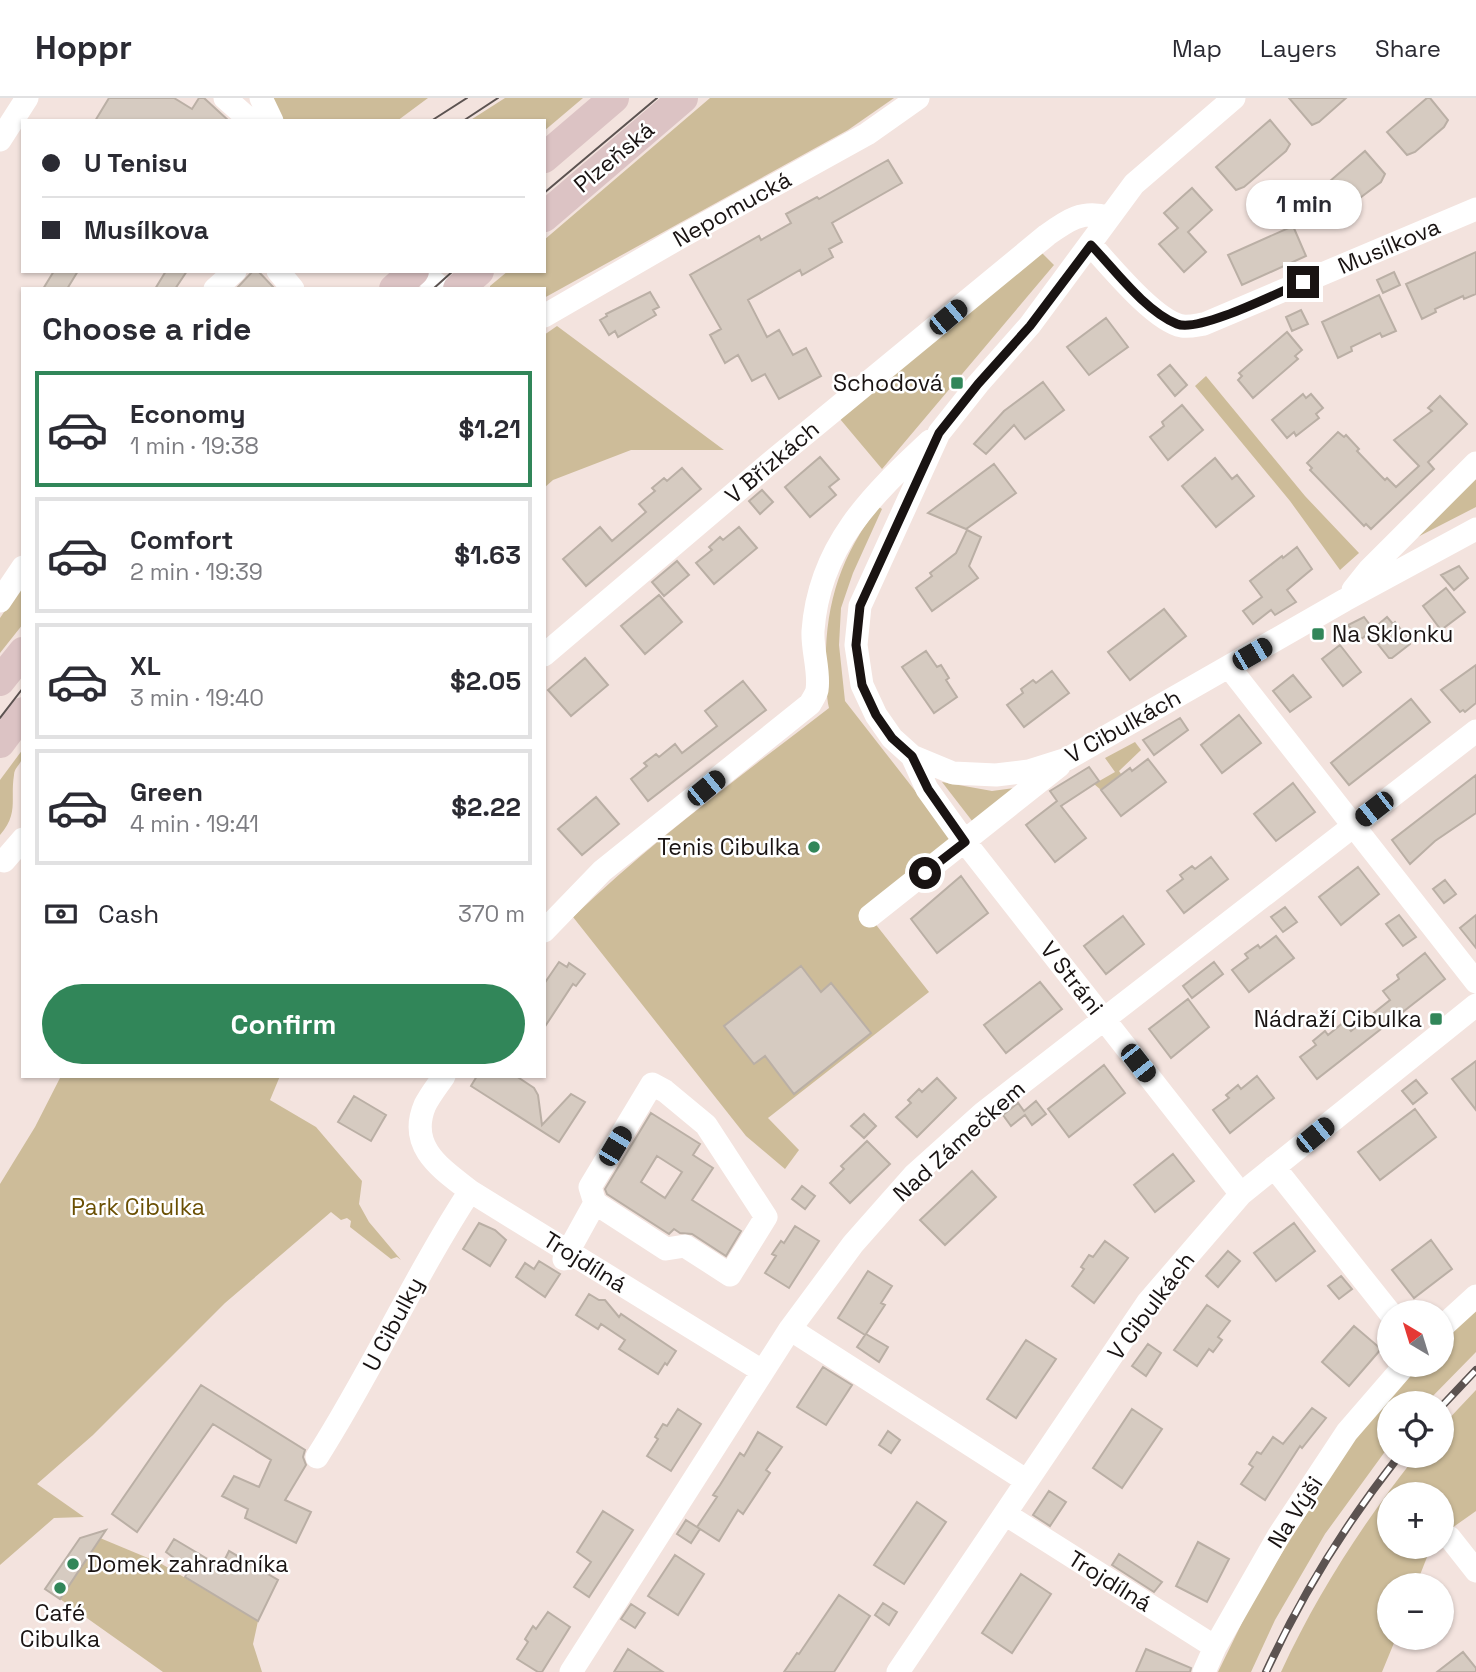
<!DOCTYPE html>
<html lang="en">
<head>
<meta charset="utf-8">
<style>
  body { margin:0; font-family:"Space Grotesk",sans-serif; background:#f7f7f7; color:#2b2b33; height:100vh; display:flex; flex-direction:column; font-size:26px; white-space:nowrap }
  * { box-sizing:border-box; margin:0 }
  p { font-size:23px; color:#7c7c81 }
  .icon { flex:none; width:38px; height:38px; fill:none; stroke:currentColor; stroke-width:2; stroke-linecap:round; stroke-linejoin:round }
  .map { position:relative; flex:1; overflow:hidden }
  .details { position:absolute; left:21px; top:189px; width:525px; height:791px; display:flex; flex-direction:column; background:#fff; border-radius:0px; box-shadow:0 2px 5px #0004 }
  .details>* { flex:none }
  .banner { position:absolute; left:21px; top:21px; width:525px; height:154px; border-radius:0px; box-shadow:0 2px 5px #0004; display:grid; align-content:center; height:154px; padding:0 21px; background:#fff }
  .needle { width:46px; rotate:322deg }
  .fabs { position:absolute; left:1377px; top:1202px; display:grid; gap:14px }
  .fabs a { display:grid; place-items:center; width:77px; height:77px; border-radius:50%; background:#fff; box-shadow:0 2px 5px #0004; font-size:35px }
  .end { position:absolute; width:32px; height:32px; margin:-16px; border:9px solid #191312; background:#fff; box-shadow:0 0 0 4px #fff }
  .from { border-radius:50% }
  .bubble { position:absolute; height:49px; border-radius:24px; background:#fff; box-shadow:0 2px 5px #0004; font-size:23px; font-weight:700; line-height:49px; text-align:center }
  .car { position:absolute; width:21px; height:42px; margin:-21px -10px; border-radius:9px; box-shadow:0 0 5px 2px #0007; background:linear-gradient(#222 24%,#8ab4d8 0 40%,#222 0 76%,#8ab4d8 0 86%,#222 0) }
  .banner b { display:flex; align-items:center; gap:24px; height:66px; font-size:26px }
  .banner b+b { border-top:2px solid #e1e1e2 }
  .banner i { width:18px; height:18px; background:#2b2b33 }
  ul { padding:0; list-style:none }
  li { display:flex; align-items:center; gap:21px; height:116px; margin:0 14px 10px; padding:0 7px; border:4px solid #e1e1e2; border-radius:0px }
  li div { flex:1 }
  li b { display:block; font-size:26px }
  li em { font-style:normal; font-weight:700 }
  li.on { border-color:#318659 }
  li>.icon { width:63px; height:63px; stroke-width:1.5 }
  h2 { padding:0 21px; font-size:32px; line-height:84px }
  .pay { display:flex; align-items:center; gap:18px; height:77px; padding:0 21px; font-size:26px }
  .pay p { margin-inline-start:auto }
  .primary-button { display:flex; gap:14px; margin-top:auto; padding:14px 21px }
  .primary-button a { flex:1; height:80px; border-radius:42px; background:#318659; color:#fff; font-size:28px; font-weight:700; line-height:80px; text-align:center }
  header { display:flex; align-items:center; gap:42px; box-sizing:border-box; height:98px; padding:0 35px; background:#fff; border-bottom:2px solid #e1e1e2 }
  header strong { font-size:33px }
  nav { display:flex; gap:38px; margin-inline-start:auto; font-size:24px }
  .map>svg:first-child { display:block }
  .green { fill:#cdbc99 }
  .building { fill:#d6cbc1; stroke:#baafa5; stroke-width:2; fill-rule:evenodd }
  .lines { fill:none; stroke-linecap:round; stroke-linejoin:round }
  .minor { stroke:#fff; stroke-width:23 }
  .major { stroke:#dcc3c4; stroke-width:30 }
  .tram { stroke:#5c5351; stroke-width:2 }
  .rail-casing { stroke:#5c5351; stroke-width:8 }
  .rail { stroke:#fff; stroke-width:5; stroke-dasharray:16; stroke-linecap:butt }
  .route { stroke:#191312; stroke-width:9 }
  .poi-dot { fill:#318659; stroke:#fff; stroke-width:2.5 }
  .labels { text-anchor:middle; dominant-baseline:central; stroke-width:5; stroke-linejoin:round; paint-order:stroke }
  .street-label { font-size:23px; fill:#191312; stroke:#fff }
  .poi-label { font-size:23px; fill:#191312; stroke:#fff; text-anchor:end }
  .park-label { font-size:23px; fill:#6a4f03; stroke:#fff }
</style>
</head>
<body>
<header>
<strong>Hoppr</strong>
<nav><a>Map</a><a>Layers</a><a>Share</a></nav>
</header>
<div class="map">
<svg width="1476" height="1574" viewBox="0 0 1476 1574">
  <rect width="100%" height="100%" fill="#f3e3de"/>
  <path class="green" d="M265,0h163l-31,23h-114z
    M505,0h78l-39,33v-10h-75z
    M710,0h184l-46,32 -304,168v-9h-54v-3l18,-15h36v-31z
    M1041,154l13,13 -172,204 -42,-50z
    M557,228l167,124h-93l-78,30 -9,8v-153z
    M1206,278l99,120 54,57 -19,17 -50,-69 -95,-115z
    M1476,377v32l-74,38z
    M879,409l3,2 -29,64 -12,35 -2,37 6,56 110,141 -89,70 63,80 -161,126 31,32 -14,19 -39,-33 -173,-219c79,-76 169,-142 256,-209 -3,-12 -2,-26 -3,-38 -2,-62 14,-115 53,-163z
    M23,486v40l-23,29v-35z
    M1135,644l6,8 -22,21 2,3 -20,16 -7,-6 21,-12 -10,-14z
    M23,651c0,18 -8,15 -9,26 -4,25 5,38 -14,60v-55z
    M942,684l50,9 30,-4 -46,39z
    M61,978h219l-10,24 46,27 46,54 -3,23 10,18 32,38 -4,-3 -6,2 -41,-32 1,-6 -4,-3 -6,2 -10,-8 -106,91 -132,132 -56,49 47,33 -30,1 -54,47v-381l35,-57z
    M1476,1210v44l-50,51 -36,1 -1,42 -64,88 -50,86 -24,52h-33l37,-76 96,-153 48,-57 21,-21h22v-23z
    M1476,1292v121l-34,24v-41h-52v53h41l-15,38 -26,1v52h6l-14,34h-101c36,-78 82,-149 135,-216h26v-30z
    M100,1440l60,25 98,58 -5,23 9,28h-99l-103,-73z"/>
  <path class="building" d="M109,0h65l18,11 7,-11h5l25,23h-134z
    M1289,0h57l-27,24 -7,3z
    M1427,0h3l18,22 -4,7 -29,25 -8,3 -20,-23z
    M1270,22l20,24 -4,7 -42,36 -8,3 -20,-23z
    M1365,53l20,23 -4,8 -37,28 -21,-23z
    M888,62l14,23 -70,40 10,19 -13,7 4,8 -31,18 -2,-5 -52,30 19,37 12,-7 14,25 13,-7 15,28 -42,23 -14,-25 -13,7 -14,-26 -13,8 -15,-28 11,-6 -31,-54 69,-39 2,4 30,-17 -5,-9 31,-17 2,2z
    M1192,90l20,22 -24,22 18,20 -22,20 -25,-28 19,-16 -14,-15z
    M1293,128l13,30 -64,29 -14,-30z
    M1476,154v42l-12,5 -1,-3 -28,13 1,3 -14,7 -16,-35z
    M54,173h24l-11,18h-24z
    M166,173h21l-12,18h-20z
    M253,173h5l17,18h-39z
    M1394,174l6,13 -17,8 -6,-13z
    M650,194l9,15 -6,3 3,5 -38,22 -3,-6 -6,4 -9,-15 7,-4 -1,-2z
    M1379,197l17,36 -14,6 -2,-4 -29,14 1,4 -14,7 -16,-36z
    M1301,212l7,14 -16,7 -6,-14z
    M1106,220l22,29 -39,28 -22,-28z
    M1287,234l15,18 -7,6 3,3 -45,39 -15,-18 4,-4 -3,-3z
    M1170,267l17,20 -12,11 -17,-21z
    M1043,284l21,28 -39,29 -11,-14 -28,29 -12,-10 30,-33z
    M1303,296l3,4 5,-4 12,14 -7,6 3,4 -23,18 -2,-4 -7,6 -15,-18z
    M1440,298l27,28 -39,38 6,7 -63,60 -5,-5 -2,2 -54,-56 2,-2 -5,-5 31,-31 6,5 2,-2 13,14 -2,2 23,24 5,5 2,-2 9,9 23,-21 -25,-26 38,-29 -4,-3z
    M1182,307l21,25 -35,30 -18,-23 14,-11 -2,-4z
    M820,359l19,22 -10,8 7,8 -26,22 -25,-30z
    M1215,360l17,21 5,-4 17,21 -38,31 -34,-41z
    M994,366l22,29 -50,36 -38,-16z
    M682,370l19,21 -115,97 -23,-27 37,-32 12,14 34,-29 -7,-8 16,-13 -3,-3 12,-10 3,3z
    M762,392l11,12 -13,12 -11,-13z
    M739,429l18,21 -43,36 -18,-21 16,-13 -3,-3 11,-10 3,3z
    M967,432l14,7 -12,29 9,12 -46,33 -16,-23 16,-12 -2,-3 26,-20z
    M1297,449l15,22 -25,21 9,12 -21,13 -4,-5 -18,14 -10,-13 19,-14 -12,-16 32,-25 1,2z
    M677,463l12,14 -25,21 -12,-14z
    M1459,468l9,12 -14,12 -13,-15z
    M1446,490l19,24 -24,18 -18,-24z
    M659,497l23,27 -37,32 -24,-28z
    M1164,511l22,27 -56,44 -22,-28z
    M1364,519l9,12 14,-12 6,7 2,-2 15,19v3l-18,14h-3l-20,-25 -9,7 -12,-15z
    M1340,547l21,27 -18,14 -21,-27z
    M926,553l11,16 4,-2 8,13 -3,2 11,17 -23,16 -32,-46z
    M585,560l23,27 -37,31 -23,-26z
    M1476,567v38l-11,9 -2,-2 -3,2 -19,-22z
    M1052,573l17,22 -45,34 -17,-22 16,-12 -2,-4 12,-9 3,3z
    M1293,577l18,22 -21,15 -17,-21z
    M743,583l23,29 -118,91 -17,-22 16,-13 -3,-3 12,-9 3,3 16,-13 7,9 35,-27 -12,-15z
    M1411,601l19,23 -81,63 -18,-22z
    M1239,617l22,28 -39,30 -21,-28z
    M1180,620l8,12 -34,25 -11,-15z
    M1148,661l18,23 -45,34 -20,-26 29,-22 2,3z
    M1089,669l10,14 -38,25 25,32 -31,24 -29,-37 31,-24 -7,-10z
    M1476,677v38l-41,28 -25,23 -18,-24z
    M1293,685l22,29 -39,29 -22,-27z
    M596,699l23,27 -37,31 -24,-26z
    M1211,759l17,22 -44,34 -17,-22 16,-12 -3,-4 12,-9 3,3z
    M1358,769l21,27 -38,31 -22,-28z
    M961,778l27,37 -51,40 -26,-34z
    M1445,782l11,14 -12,9 -11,-14z
    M1285,809l12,15 -14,10 -12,-15z
    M1399,817l17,22 -13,9 -17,-22z
    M1476,817v33l-16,-20z
    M1123,818l21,28 -38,30 -22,-28z
    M1276,838l18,22 -45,34 -17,-22 16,-12 -3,-4 13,-9 2,3z
    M1425,855l20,26 -128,100 -17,-22 16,-12 -3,-4 12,-10 3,4 16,-13 7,9 39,-31 -7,-9 16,-12 -2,-4z
    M559,864l8,5 2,-4 16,11 -9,12 -3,-2 -29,44v-44z
    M1214,864l9,12 -31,24 -9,-12z
    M801,868l20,26 10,-9 40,50 -77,61 -29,-38 -11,8 -30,-38z
    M1040,884l22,27 -56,44 -22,-28z
    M1188,901l21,28 -38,31 -22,-29z
    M1476,963v49l-24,-31z
    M1104,967l21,28 -56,44 -21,-28z
    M477,978h39l18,12 4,7 4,30 29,-31 14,8 -26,40 -88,-56z
    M1257,978l17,22 -44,35 -17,-23 16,-12 -3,-3 12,-10 3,4z
    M937,980l19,20 -39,39 -21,-20 15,-14 -3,-3 11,-11 3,3z
    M1416,982l11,13 -14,11 -11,-13z
    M354,998l32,19 -15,26 -33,-19z
    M1036,1003l10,13 -14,11 -7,-10 -14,11 -8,-11 15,-12 6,8z
    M1415,1011l21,28 -56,43 -22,-28z
    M651,1015l49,31 -7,11 20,13 -21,32 49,31 -15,25 -34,-22 -12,-1 -6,-4 -5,5 -62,-40 -2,-5zM657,1058l25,16 -17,26 -24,-16z
    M864,1016l12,12 -12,12 -13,-12z
    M867,1043l23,23 -40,39 -20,-20 14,-14 -3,-3z
    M1173,1056l21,27 -39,31 -21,-27z
    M972,1073l24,26 -51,48 -25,-25z
    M802,1088l13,10 -10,13 -13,-10z
    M479,1125l16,7 11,10 -16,26 -27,-17z
    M1294,1125l21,28 -39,30 -22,-28z
    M795,1128l24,15 -30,47 -24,-15 11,-17 -4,-2 9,-13 3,2z
    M1431,1142l21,29 -38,29 -22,-28z
    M1105,1143l23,17 -34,45 -22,-17 12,-17 -3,-2 8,-12 4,2z
    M1228,1153l12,10 -22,26 -12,-11z
    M539,1163l21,13 -15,23 -29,-20 9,-14 9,6z
    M868,1173l24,15 -11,17 4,2 -19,29 22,13 -9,15 -22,-15 8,-12 -27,-17z
    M1341,1178l11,13 -13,10 -11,-13z
    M589,1196l10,6h6l14,17 2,-3 55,37 -9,14 -2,-2 -7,11 -39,-25 6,-9 -24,-16 -3,5 -22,-14z
    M1207,1207l23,16 -12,16 4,3 -9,12 -4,-3 -12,17 -23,-16z
    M1354,1228l27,23 -32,37 -27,-24z
    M1026,1242l30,19 -40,59 -29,-19z
    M1148,1246l13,9 -15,23 -14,-10z
    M823,1269l29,18 -26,40 -29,-18z
    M201,1287l104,65 -2,7 3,8 -21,35 26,12 -15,31 -51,-25 3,-9 -26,-13 12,-20 25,11 12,-27 -58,-36 -76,108 -25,-18z
    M1312,1310l14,10 -24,30 -2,-2 -35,54 -24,-16 12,-17 -4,-3 8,-12 4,2 12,-17 10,7z
    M678,1311l23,15 -30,47 -24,-15 11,-17 -3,-2 8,-13 4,2z
    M1132,1311l30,20 -40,59 -29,-20z
    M888,1333l12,9 -9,13 -12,-8z
    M758,1334l24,15 -16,23 4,3 -27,41 -5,-4 -19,31 -22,-14 20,-30 -4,-2 7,-10 20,-32 4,3z
    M1049,1393l17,11 -16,24 -17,-11z
    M917,1404l29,20 -42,62 -30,-19z
    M603,1413l30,19 -44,67 -15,-10 17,-25 -14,-10z
    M686,1422l14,9 -9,14 -14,-9z
    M106,1432l-46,69 -15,-10 35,-51z
    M174,1441l47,28 8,-16 49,29 -20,41 -73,-44 4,-8 -23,-17z
    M1198,1444l31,17 -22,43 -31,-16z
    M1119,1456l43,28 -8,10 -42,-27z
    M675,1457l29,19 -26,41 -30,-19z
    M1021,1476l30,20 -39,59 -30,-20z
    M839,1497l31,21 -36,56h-50l13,-19 2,1z
    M883,1505l14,9 -8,13 -14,-10z
    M631,1506l14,9 -10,15 -14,-9z
    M548,1514l22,15 -28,45h-4l-21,-13 11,-17 -3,-3 8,-13 3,3z
    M628,1551l35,23h-49z
    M1146,1551l45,19 -1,4h-54z
    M1463,1554l13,16v4h-39z"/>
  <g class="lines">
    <path class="minor" d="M225,0l26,23
      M261,0l11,23
      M1234,0l-100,86 -104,141 -52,59 -39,49 -79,173 -4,39 6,40 14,30 16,23 20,18 41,17 43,2 33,-4 38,-12 278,-159 131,-71
      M0,42l27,-42
      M1091,147c19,21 64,76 91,81 8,1 15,-1 22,-2l272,-115
      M278,173l15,18
      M419,173l24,18
      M215,191l20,-18
      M544,218l135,-78 188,-104 51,-36
      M1353,492l16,-20 107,-107
      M0,503l23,-34
      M544,557l226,-192 277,-228c21,-15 35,-25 61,-18
      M1229,569l247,315
      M912,658l15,33 38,53 276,352
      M4,763l19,-22
      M870,818l189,-150
      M544,833l58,-60 208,-167c2,-4 6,-9 7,-14 3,-18 -5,-40 -4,-59 6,-85 58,-135 117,-190
      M444,978c-6,9 -14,19 -19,29 -18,42 17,64 45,86l292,180
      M1274,1069l116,146
      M564,1161l31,-56 71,46 19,-3 45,29 36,-58 -60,-92 -41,-34 -13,-7 -62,103 5,16
      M1442,1229l34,-31
      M790,1231l237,152
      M317,1359c55,-86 97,-180 153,-266
      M1005,1416l210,133
      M1450,1440l26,33
      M571,1574l219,-343 63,-85 61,-69 69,-62 493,-382
      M898,1574l250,-370 93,-108 235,-189
      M1204,1574l11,-25 64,-112 68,-103 58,-67"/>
    <path class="major" d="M544,60l70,-60
      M544,119l139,-119
      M394,191l20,-18
      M458,191l21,-18
      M0,583l23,-29
      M0,645l23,-31"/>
    <path class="tram" d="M431,23l36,-23
      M463,23l35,-23
      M544,95l113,-95
      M433,191l20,-18
      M0,620l23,-30"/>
    <g class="rail-casing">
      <path id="rail" d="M1442,1308l34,-36
        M1266,1574c36,-78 80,-149 133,-216"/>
    </g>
    <use href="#rail" class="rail"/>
  </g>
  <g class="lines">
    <path class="route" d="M925,775l40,-31 -37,-53 -16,-33 -20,-18 -16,-23 -14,-30 -6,-40 4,-39 79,-173 39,-49 52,-58 61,-81c24,25 54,66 86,79 22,9 102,-32 126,-42"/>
  </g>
  <g class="poi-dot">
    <rect x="950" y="278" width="14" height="14" rx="3.5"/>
    <rect x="1311" y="529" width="14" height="14" rx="3.5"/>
    <circle cx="814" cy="749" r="7"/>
    <rect x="1429" y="914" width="14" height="14" rx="3.5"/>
    <circle cx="73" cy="1466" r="7"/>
    <circle cx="60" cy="1490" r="7"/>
  </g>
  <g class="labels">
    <g class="street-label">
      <text transform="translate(614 59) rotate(-40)">Plzeňská</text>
      <text transform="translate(732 111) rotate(-29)">Nepomucká</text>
      <text transform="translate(1389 148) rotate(-23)">Musílkova</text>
      <text transform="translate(772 364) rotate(-40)">V Břízkách</text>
      <text transform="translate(1123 628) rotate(-29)">V Cibulkách</text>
      <text transform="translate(1072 880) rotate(52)">V Stráni</text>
      <text transform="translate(959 1043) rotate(-42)">Nad Zámečkem</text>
      <text transform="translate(585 1164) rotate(32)">Trojdílná</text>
      <text transform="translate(1151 1208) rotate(-53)">V Cibulkách</text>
      <text transform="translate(393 1226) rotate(-62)">U Cibulky</text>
      <text transform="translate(1295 1414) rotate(-57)">Na Výši</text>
      <text transform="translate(1110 1483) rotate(32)">Trojdílná</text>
    </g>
    <g class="poi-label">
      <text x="943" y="285">Schodová</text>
      <text x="1332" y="536" text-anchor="start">Na Sklonku</text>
      <text x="800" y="749">Tenis Cibulka</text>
      <text x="1422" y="921">Nádraží Cibulka</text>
      <text x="87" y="1466" text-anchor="start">Domek zahradníka</text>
      <text x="60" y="1515" text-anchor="middle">Café<tspan x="60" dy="26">Cibulka</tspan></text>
    </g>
    <g class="park-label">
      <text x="138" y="1109">Park Cibulka</text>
    </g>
  </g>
</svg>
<div class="fabs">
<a><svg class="needle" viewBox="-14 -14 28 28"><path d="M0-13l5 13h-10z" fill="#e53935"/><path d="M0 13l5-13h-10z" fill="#7c7c81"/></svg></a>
<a><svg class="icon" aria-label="locate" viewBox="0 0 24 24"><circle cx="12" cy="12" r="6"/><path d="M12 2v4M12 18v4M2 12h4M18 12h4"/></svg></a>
<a>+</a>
<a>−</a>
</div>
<i class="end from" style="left:925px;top:775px"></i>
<i class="end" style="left:1303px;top:184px"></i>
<div class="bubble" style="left:1246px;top:82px;width:116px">1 min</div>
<i class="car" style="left:948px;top:219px;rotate:50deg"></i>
<i class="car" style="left:1252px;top:556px;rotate:60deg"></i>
<i class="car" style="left:706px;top:690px;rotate:51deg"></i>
<i class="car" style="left:1374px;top:711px;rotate:232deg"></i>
<i class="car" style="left:1138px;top:965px;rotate:142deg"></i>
<i class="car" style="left:1315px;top:1037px;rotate:51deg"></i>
<i class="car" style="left:615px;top:1048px;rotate:31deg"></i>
<div class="banner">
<b><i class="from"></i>U Tenisu</b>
<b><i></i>Musílkova</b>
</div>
<section class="details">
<h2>Choose a ride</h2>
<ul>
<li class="on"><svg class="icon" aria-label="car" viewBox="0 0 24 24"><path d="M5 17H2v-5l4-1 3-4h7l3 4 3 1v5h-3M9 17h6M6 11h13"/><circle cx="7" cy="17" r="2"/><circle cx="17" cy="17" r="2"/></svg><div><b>Economy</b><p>1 min · 19:38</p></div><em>$1.21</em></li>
<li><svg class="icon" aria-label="car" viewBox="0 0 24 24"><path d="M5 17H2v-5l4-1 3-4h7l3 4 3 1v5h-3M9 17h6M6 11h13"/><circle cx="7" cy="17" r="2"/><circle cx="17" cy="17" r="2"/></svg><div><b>Comfort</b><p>2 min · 19:39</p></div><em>$1.63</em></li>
<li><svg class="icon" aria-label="car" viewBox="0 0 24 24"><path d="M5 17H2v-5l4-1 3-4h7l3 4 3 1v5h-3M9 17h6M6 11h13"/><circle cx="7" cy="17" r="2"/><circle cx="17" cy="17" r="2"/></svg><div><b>XL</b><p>3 min · 19:40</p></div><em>$2.05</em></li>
<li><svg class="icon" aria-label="car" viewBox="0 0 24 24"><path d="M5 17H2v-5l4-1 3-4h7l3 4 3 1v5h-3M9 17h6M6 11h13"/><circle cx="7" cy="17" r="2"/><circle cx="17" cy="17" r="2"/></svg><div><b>Green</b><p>4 min · 19:41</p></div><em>$2.22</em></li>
</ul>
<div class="pay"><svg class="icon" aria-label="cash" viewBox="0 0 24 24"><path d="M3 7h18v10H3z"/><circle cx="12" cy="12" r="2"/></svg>Cash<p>370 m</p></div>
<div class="primary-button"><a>Confirm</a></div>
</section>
</div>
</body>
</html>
